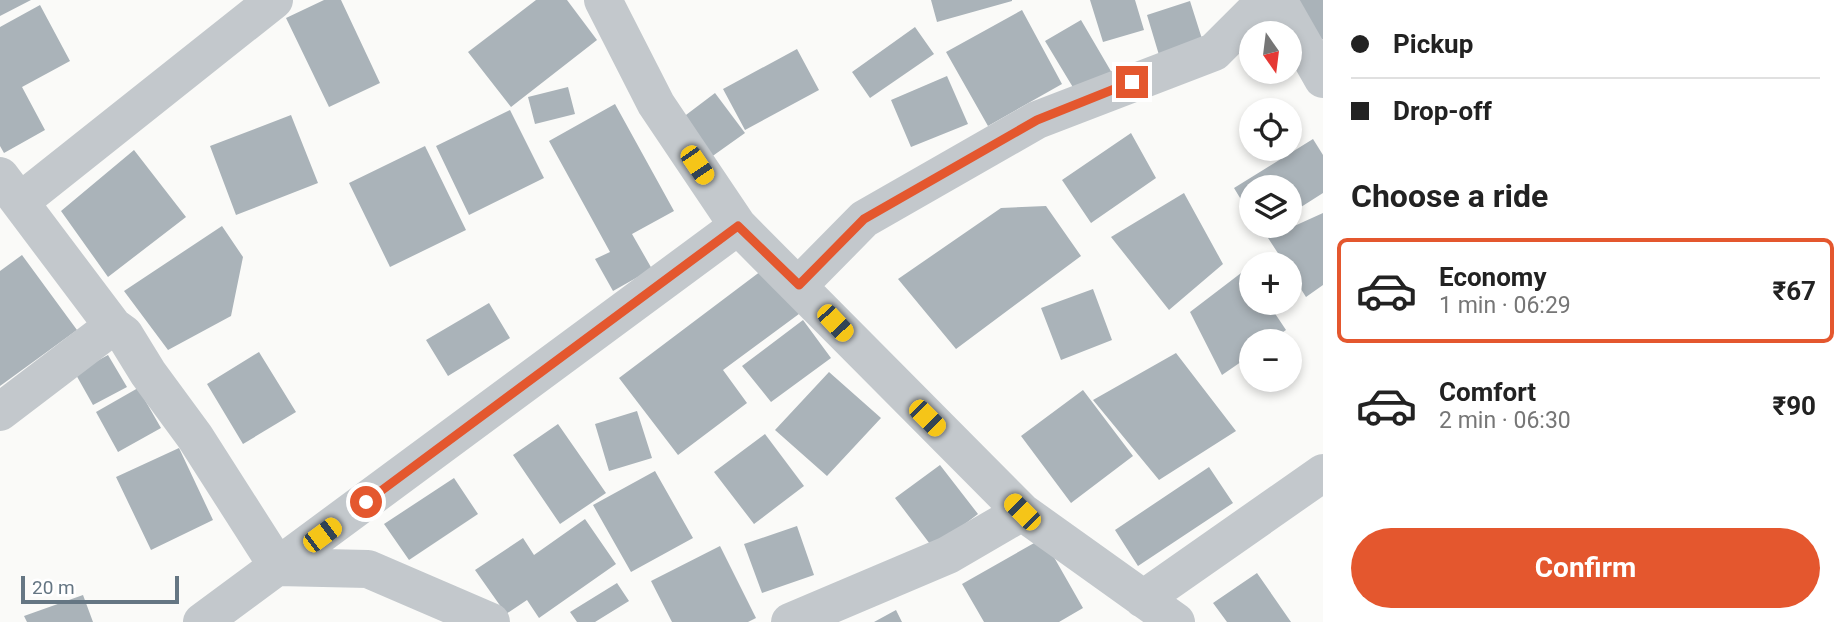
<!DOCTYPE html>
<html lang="en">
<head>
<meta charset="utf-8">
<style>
  body { margin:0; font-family:Roboto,sans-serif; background:#f6f6f6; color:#222; height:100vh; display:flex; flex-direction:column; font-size:26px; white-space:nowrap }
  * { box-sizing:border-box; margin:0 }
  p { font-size:23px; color:#767676 }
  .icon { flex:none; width:38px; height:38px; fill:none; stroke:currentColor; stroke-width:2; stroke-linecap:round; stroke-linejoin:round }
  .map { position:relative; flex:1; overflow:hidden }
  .details { display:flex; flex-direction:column; background:#fff; width:525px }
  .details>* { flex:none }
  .banner { display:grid; align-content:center; height:154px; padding:0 28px; background:#fff }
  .needle { width:46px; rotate:166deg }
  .fabs { position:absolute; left:1239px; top:21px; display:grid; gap:14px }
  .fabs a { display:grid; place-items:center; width:63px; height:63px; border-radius:50%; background:#fff; box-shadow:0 4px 10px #0003; font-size:35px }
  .scale { position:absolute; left:21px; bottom:18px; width:158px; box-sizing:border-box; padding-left:7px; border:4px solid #657683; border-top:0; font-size:19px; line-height:24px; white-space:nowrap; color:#657683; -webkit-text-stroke:5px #fff; paint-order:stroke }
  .end { position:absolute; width:32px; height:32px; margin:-16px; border:9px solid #e4572e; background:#fff; box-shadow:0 0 0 4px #fff }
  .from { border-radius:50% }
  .car { position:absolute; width:21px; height:42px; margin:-21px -10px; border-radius:9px; box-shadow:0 0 5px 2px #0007; background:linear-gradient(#f5c518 24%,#345 0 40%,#f5c518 0 76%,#345 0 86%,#f5c518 0) }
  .banner b { display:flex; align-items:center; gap:24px; height:66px; font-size:26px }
  .banner b+b { border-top:2px solid #e0e0e0 }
  .banner i { width:18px; height:18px; background:#222 }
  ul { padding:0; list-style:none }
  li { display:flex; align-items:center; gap:21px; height:105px; margin:0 14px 10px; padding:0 14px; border:4px solid transparent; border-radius:10px }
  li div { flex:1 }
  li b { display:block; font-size:26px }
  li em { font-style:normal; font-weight:700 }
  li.selected { border-color:#e4572e }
  li>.icon { width:63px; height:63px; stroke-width:1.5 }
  h2 { padding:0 28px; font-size:32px; line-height:84px }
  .cta { display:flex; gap:14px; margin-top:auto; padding:14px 28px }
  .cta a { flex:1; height:80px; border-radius:42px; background:#e4572e; color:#fff; font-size:28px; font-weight:700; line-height:80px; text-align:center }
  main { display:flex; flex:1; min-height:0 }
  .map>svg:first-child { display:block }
  .building { fill:#aab3b9 }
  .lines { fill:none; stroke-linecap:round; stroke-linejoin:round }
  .minor { stroke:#c3c8cc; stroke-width:38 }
  .route { stroke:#e4572e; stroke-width:9 }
</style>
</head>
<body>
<main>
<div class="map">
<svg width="1323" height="622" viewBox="0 0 1323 622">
  <rect width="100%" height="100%" fill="#fafaf8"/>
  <path class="building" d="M0,0h31l-31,16z
    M324,0h17l39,83 -51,24 -43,-89z
    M536,0h31l30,40 -86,67 -43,-55z
    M931,0h81v1l-75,21z
    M1090,0h45l9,30 -41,12z
    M1296,0h27v39l-2,2z
    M1190,1l13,41 -44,13 -12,-40z
    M40,5l30,56 -48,26 23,43 -41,23 -4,-7v-119z
    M1022,10l40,74 -74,42 -42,-74z
    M1081,20l31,53 -35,21 -32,-53z
    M915,27l19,27 -64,44 -18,-26z
    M797,49l22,41 -74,40 -22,-41z
    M947,76l21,48 -57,23 -20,-47z
    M568,87l7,27 -40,10 -7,-27z
    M715,93l30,40 -38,27 -29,-39z
    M615,104l59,107 -42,23 20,35 -39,22 -18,-32 15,-7 -61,-111z
    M510,110l34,68 -75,37 -33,-69z
    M291,115l27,68 -82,32 -26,-69z
    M1131,133l25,45 -65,45 -29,-43z
    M1313,139l10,16v38l-33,21v-27h-39v29l-17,-28z
    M425,146l41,84 -76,37 -41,-84z
    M134,150l52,67 -78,60 -47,-66z
    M1184,193l39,71 -54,46 -58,-73z
    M1046,206l35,50 -125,93 -58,-70 103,-71z
    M1323,213v72l-17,12 -16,-25v-8h-5l-17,-26z
    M222,226l21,31 -12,59 -63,34 -44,-59z
    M22,255l55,75 -77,56v-115z
    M769,265l34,46 -80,59 24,33 -69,52 -59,-77z
    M1245,270l6,8v25h17l18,27 -16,11h-19v14l-29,20 -32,-63z
    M1093,289l19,51 -51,20 -20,-52z
    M489,303l21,35 -62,38 -22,-36z
    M803,320l28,38 -60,44 -29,-36z
    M259,352l37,60 -53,32 -36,-60z
    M1176,353l60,78 -77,49 -66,-80z
    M108,355l19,32 -34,18 -18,-32z
    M829,372l52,46 -54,58 -52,-46z
    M138,388l23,40 -43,24 -22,-40z
    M1083,390l50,66 -62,47 -50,-67z
    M637,411l15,47 -43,13 -14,-47z
    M558,424l48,69 -46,31 -47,-69z
    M765,434l39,52 -50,38 -40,-52z
    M179,448l34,72 -62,30 -35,-73z
    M940,465l38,49 -45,34 -38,-50z
    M1209,467l24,36 -95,63 -23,-36z
    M655,471l38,67 -62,34 -38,-67z
    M454,478l24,36 -69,46 -25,-36z
    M585,519l31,45 -77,54 -12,-18 -21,14 -31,-44 48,-32 11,17z
    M797,526l17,49 -52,18 -18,-49z
    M1043,538l40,70 -24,14h-75l-22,-38z
    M720,546l36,72 -8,4h-76l-21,-41z
    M1257,573l34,49h-64l-14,-19z
    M617,583l12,18 -34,21h-18l-7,-10z
    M83,595l10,27h-66l-3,-6z
    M896,610l6,12h-28z"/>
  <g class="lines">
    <path class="minor" d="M603,0l53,104 82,122 284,286
      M1278,0l45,79
      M0,176l113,150 11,8 24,39 47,64 83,130 90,2 123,53
      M21,201l253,-201
      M799,285l65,-66 173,-99 177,-68 52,-52
      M0,412l113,-86
      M1143,599l180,-126
      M202,622l536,-396
      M790,622l158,-67 74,-43 154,110"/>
  </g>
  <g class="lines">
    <path class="route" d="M366,502l372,-276 61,59 65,-66 173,-99 95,-38"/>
  </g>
</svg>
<div class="fabs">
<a><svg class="needle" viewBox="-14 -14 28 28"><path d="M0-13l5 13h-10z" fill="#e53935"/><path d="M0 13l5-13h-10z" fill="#767676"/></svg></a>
<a><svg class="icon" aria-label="locate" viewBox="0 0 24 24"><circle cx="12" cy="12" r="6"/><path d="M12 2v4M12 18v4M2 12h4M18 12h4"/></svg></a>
<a><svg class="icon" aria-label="layers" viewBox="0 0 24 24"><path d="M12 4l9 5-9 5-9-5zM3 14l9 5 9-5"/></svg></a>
<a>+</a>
<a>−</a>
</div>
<div class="scale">20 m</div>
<i class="end from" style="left:366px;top:502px"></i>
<i class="end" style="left:1132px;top:82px"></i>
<i class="car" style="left:697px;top:165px;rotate:146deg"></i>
<i class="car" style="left:835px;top:323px;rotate:137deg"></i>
<i class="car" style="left:927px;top:418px;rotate:135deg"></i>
<i class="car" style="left:1022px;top:512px;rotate:315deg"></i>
<i class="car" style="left:322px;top:535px;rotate:53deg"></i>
</div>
<section class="details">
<div class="banner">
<b><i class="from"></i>Pickup</b>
<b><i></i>Drop-off</b>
</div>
<h2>Choose a ride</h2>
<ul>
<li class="selected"><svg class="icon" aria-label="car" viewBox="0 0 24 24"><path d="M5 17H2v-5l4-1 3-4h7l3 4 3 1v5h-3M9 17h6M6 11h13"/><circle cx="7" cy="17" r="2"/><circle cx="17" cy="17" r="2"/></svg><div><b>Economy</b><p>1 min · 06:29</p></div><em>₹67</em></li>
<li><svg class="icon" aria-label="car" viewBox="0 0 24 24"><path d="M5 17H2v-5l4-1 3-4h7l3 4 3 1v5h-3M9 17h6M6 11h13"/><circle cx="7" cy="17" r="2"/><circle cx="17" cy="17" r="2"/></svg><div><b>Comfort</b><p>2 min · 06:30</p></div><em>₹90</em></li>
</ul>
<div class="cta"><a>Confirm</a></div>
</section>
</main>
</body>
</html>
